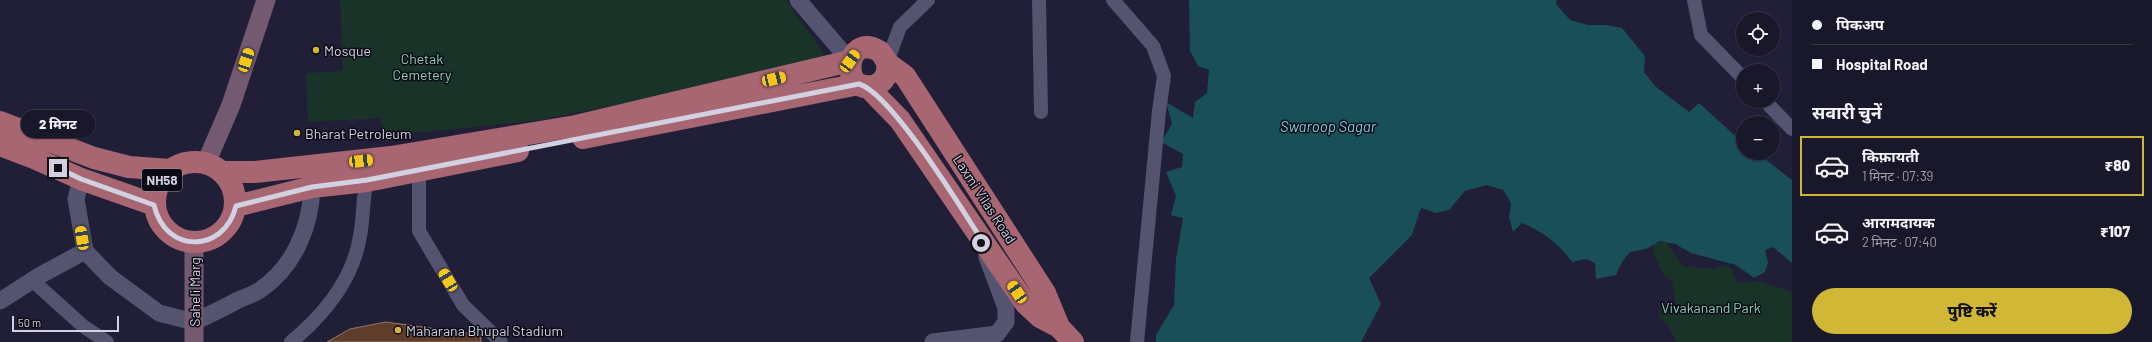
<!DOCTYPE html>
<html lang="hi">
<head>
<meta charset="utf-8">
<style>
  body { margin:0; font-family:Barlow,"Noto Sans Devanagari",sans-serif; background:#262436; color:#f1f3f6; height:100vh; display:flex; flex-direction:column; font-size:15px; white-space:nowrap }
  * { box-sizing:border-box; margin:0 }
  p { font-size:13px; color:#9f9fa8 }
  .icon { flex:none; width:22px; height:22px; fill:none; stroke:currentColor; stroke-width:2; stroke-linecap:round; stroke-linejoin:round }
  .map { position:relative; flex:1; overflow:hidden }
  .sheet { display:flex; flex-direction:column; background:#19172a; width:360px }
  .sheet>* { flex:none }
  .banner { display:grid; align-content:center; height:88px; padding:0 20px; background:#19172a }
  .tools { position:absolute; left:1736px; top:12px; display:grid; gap:8px }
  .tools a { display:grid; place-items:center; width:44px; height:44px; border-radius:50%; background:#19172a; box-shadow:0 1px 3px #0004,0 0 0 1px #373647; font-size:20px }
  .scale { position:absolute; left:12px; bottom:10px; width:107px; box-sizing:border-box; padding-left:4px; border:2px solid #d2d1e2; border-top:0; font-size:11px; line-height:14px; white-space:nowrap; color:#d2d1e2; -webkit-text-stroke:3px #0b0a15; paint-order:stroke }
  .end { position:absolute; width:18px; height:18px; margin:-9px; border:5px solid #d2d1e2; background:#111; box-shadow:0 0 0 2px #111 }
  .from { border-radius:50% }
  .bubble { position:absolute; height:28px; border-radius:14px; background:#19172a; box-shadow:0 1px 3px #0004,0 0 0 1px #373647; font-size:13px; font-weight:800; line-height:28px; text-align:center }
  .car { position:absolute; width:12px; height:24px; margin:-12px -6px; border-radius:5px; box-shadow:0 0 3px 1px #0007; background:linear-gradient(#f5c518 24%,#345 0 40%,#f5c518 0 76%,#345 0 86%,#f5c518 0) }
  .banner b { display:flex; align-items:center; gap:14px; height:38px; font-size:15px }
  .banner b+b { border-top:1px solid #373647 }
  .banner i { width:10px; height:10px; background:#f1f3f6 }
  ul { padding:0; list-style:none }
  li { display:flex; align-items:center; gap:12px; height:60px; margin:0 8px 6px; padding:0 12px; border:2px solid transparent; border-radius:0px }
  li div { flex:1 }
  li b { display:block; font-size:15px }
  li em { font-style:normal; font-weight:800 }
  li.on { border-color:#d1b736 }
  li>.icon { width:36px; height:36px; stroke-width:1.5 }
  h2 { padding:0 20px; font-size:18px; line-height:48px }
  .primary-button { display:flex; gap:8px; margin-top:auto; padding:8px 20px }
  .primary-button a { flex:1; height:46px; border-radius:24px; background:#d1b736; color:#111; font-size:16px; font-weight:800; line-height:46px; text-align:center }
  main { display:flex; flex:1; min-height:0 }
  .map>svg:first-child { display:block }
  .green { fill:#193328 }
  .water { fill:#184f58 }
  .building { fill:#603d2a; stroke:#967767 }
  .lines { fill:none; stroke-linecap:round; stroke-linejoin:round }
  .minor { stroke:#545370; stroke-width:14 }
  .tertiary { stroke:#545370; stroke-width:17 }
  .secondary { stroke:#735a70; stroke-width:19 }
  .trunk { stroke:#a76671; stroke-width:22 }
  .route { stroke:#d2d1e2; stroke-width:5 }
  .poi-dot { fill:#d1b736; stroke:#0b0a15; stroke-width:1.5 }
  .labels { text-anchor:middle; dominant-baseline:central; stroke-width:3; stroke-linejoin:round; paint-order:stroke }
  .shield { fill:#0b0a15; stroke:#9695a4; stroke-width:1 }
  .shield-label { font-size:13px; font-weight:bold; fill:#d2d1e2 }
  .poi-label { font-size:14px; fill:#d2d1e2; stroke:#0b0a15; text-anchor:start }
  .park-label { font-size:14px; fill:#88d1b0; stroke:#0b0a15 }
  .street-label { font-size:14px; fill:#d2d1e2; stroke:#0b0a15 }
  .water-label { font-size:15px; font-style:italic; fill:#75cdde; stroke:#0b0a15 }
</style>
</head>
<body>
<main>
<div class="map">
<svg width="1792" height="342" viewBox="0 0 1792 342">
  <rect width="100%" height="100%" fill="#211f38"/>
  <path class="green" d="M340,0h446l40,56 -134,34 -158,31 -151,15 -2,-18 -73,4 -2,-49 37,-2z
    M1665,241l18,25 30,3 12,-4 7,4 5,14 23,-2 32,11v50h-115l-10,-18 -10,-9 20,-5 -5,-28 -8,-7 -11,-22 1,-10z"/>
  <path class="water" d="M1189,0h368l-1,4 14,16 18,5h18l16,3 23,28 -1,16 11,14 34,26 10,-9 44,40v10h14l35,27v83l-19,-16 -8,3 3,13 -3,9 -11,6 -18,-13 -45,-12 -16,-9 -15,-3 -14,8 -16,3 -8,10 -6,13 -20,4 -1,-16 -9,-4 -14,3c-13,-18 -30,-31 -50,-39l-9,9 -4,-15 2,-14 -8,-13 -16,-5 -22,6 -16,19 -13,3 -15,-5 -9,27 -43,43 12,26 -20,38h-205v-7l18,-30 2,-46 7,-41 -12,-3 5,-19 -10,-24 16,-5 1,-13 -22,-12 11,-18 -6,-22 27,16 2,-16 12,-9 2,-23 -11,-4 -8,-15z"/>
  <path class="building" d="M386,322l95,13v7h-154l23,-13z"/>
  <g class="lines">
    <path class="minor" d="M1039,0l2,112
      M1113,0l40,46 11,30 -5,35 -22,231
      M1694,0l7,35 42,43
      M887,62l13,-35 28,-27
      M1765,101l27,28
      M419,163v68l44,74 38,37
      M33,281l50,45 24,16
      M291,342c34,-28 62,-62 69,-106 4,-19 2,-38 7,-55"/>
    <path class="tertiary" d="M798,0l52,61
      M81,179l-5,20 9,52 25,26 49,36 35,9c15,-7 30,-14 44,-22 8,-3 16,-6 22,-10 34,-23 51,-64 52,-103
      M0,301l39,-25 46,-25
      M933,342l64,-8 9,-12v-14l-19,-51"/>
    <path class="secondary" d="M206,163l25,-58 35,-105
      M194,242v100"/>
    <path class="trunk" d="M887,62c1,10 -1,19 -11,23 -36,14 -33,-54 3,-34 4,3 6,9 9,12 5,5 12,9 17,13l140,217 14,34 14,15
      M867,86l33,34 126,184 14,13 19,10
      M0,122l94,36 35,9 41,3
      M583,138l276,-54
      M0,145l34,13 47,21 74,26
      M155 202a40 40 0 1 1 80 0a40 40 0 1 1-80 0Z
      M223,172h32l136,-15 185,-31 274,-65
      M236,206l76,-19 55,-6 151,-30"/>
  </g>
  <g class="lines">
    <path class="route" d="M58,168l23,11 73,26c11,49 70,49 82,1l76,-19 55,-7 492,-96c31,9 97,116 117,147l5,12"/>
  </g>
  <g class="poi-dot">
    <circle cx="316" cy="50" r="4"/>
    <circle cx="297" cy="133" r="4"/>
    <circle cx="398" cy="330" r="4"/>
  </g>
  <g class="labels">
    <rect class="shield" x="142" y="169" width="40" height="22" rx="3"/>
    <g class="shield-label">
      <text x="162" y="180">NH58</text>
    </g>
    <g class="poi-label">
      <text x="324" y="50">Mosque</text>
      <text x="305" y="133">Bharat Petroleum</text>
      <text x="406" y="330">Maharana Bhupal Stadium</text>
    </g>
    <g class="park-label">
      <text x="422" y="58">Chetak<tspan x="422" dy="16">Cemetery</tspan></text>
      <text x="1711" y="307">Vivakanand Park</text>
    </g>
    <g class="street-label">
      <text transform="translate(985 199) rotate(57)">Laxmi Vilas Road</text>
      <text transform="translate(194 292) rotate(-90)">Saheli Marg</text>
    </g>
    <g class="water-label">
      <text x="1328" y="126">Swaroop Sagar</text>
    </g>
  </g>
</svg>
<div class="tools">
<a><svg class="icon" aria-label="locate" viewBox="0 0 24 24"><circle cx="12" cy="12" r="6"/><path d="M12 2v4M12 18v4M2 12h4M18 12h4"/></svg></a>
<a>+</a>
<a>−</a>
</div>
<div class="scale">50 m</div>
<i class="end from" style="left:981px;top:243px"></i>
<i class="end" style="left:58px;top:168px"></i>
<div class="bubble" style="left:21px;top:110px;width:74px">2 मिनट</div>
<i class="car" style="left:246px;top:60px;rotate:18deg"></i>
<i class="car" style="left:850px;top:61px;rotate:36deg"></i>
<i class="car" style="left:774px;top:79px;rotate:77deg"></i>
<i class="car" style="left:361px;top:161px;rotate:84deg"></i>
<i class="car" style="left:82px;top:238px;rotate:351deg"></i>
<i class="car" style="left:448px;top:280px;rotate:329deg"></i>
<i class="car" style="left:1017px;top:292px;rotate:326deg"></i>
</div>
<section class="sheet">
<div class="banner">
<b><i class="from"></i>पिकअप</b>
<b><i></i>Hospital Road</b>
</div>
<h2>सवारी चुनें</h2>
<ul>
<li class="on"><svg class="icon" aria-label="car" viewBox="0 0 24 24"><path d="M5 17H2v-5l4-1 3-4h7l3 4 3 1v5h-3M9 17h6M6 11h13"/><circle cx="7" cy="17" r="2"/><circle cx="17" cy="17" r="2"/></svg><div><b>किफ़ायती</b><p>1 मिनट · 07:39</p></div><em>₹80</em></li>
<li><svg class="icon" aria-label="car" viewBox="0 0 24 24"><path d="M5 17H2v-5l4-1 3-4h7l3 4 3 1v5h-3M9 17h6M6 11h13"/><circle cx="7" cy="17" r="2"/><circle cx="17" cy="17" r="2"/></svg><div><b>आरामदायक</b><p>2 मिनट · 07:40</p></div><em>₹107</em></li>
</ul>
<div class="primary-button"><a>पुष्टि करें</a></div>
</section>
</main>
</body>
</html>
